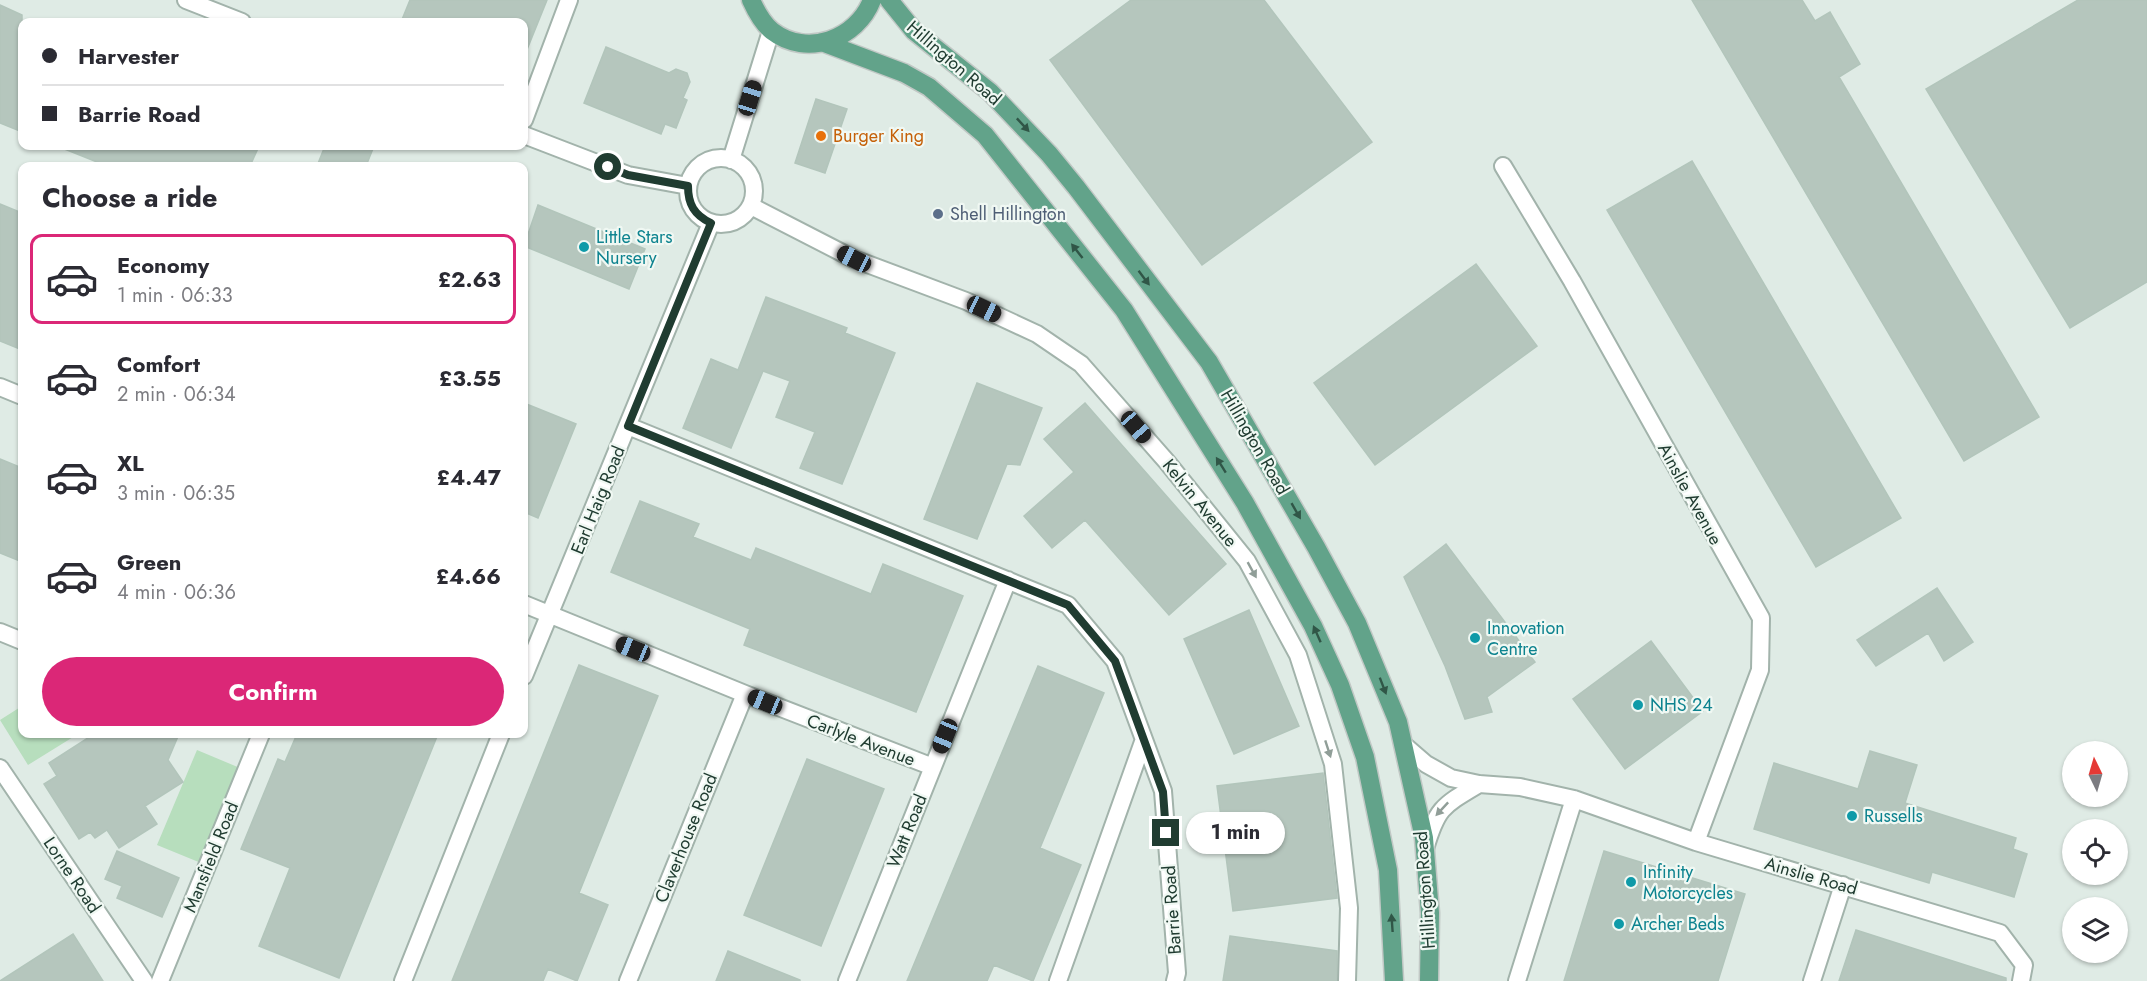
<!DOCTYPE html>
<html lang="en">
<head>
<meta charset="utf-8">
<style>
  body { margin:0; font-family:Jost,sans-serif; background:#f7f7f7; color:#2b2b33; height:100vh; display:flex; flex-direction:column; font-size:22px; white-space:nowrap }
  * { box-sizing:border-box; margin:0 }
  p { font-size:20px; color:#7c7c81 }
  .icon { flex:none; width:33px; height:33px; fill:none; stroke:currentColor; stroke-width:2; stroke-linecap:round; stroke-linejoin:round }
  .map { position:relative; flex:1; overflow:hidden }
  .details { position:absolute; left:18px; top:162px; width:510px; height:576px; display:flex; flex-direction:column; background:#fff; border-radius:12px; box-shadow:0 2px 4px #0004 }
  .details>* { flex:none }
  .banner { position:absolute; left:18px; top:18px; width:510px; height:132px; border-radius:12px; box-shadow:0 2px 4px #0004; display:grid; align-content:center; height:132px; padding:0 24px; background:#fff }
  .needle { width:39px; rotate:355deg }
  .tools { position:absolute; left:2062px; top:741px; display:grid; gap:12px }
  .tools a { display:grid; place-items:center; width:66px; height:66px; border-radius:50%; background:#fff; box-shadow:0 2px 4px #0004; font-size:30px }
  .end { position:absolute; width:27px; height:27px; margin:-14px; border:8px solid #203c31; background:#fff; box-shadow:0 0 0 3px #fff }
  .from { border-radius:50% }
  .bubble { position:absolute; height:42px; border-radius:21px; background:#fff; box-shadow:0 2px 4px #0004; font-size:20px; font-weight:700; line-height:42px; text-align:center }
  .car { position:absolute; width:18px; height:36px; margin:-18px -9px; border-radius:8px; box-shadow:0 0 4px 2px #0007; background:linear-gradient(#222 24%,#8ab4d8 0 40%,#222 0 76%,#8ab4d8 0 86%,#222 0) }
  .banner b { display:flex; align-items:center; gap:21px; height:57px; font-size:22px }
  .banner b+b { border-top:2px solid #e1e1e2 }
  .banner i { width:15px; height:15px; background:#2b2b33 }
  ul { padding:0; list-style:none }
  li { display:flex; align-items:center; gap:18px; height:90px; margin:0 12px 9px; padding:0 12px; border:3px solid transparent; border-radius:12px }
  li div { flex:1 }
  li b { display:block; font-size:22px }
  li em { font-style:normal; font-weight:700 }
  li.selected { border-color:#db2777 }
  li>.icon { width:54px; height:54px; stroke-width:1.5 }
  h2 { padding:0 24px; font-size:27px; line-height:72px }
  .primary-button { display:flex; gap:12px; margin-top:auto; padding:12px 24px }
  .primary-button a { flex:1; height:69px; border-radius:36px; background:#db2777; color:#fff; font-size:24px; font-weight:700; line-height:69px; text-align:center }
  .map>svg:first-child { display:block }
  .green { fill:#b7debd }
  .building { fill:#b5c6bd; stroke:#b2c5bb; stroke-width:1.5 }
  .lines { fill:none; stroke-linecap:round; stroke-linejoin:round }
  .minor-casing { stroke:#a2b3ab; stroke-width:20 }
  .primary-casing { stroke:#c1c8c5; stroke-width:21 }
  .minor { stroke:#fff; stroke-width:16 }
  .primary { stroke:#62a38a; stroke-width:18 }
  .oneway { fill:#305647 }
  .oneway2 { fill:#909e98 }
  .route { stroke:#203c31; stroke-width:8 }
  .food-dot { fill:#e8710a; stroke:#f0f8f3; stroke-width:2 }
  .service-dot { fill:#5c6f8a; stroke:#f0f8f3; stroke-width:2 }
  .culture-dot { fill:#0f9aa8; stroke:#f0f8f3; stroke-width:2 }
  .labels { text-anchor:middle; dominant-baseline:central; stroke-width:4.5; stroke-linejoin:round; paint-order:stroke }
  .street-label { font-size:18px; fill:#203c31; stroke:#f0f8f3 }
  .food-label { font-size:18px; fill:#c56008; stroke:#f0f8f3; text-anchor:start }
  .service-label { font-size:18px; fill:#4e5e75; stroke:#f0f8f3; text-anchor:start }
  .culture-label { font-size:18px; fill:#0d838f; stroke:#f0f8f3; text-anchor:start }
</style>
</head>
<body>
<div class="map">
<svg width="2147" height="981" viewBox="0 0 2147 981">
  <rect width="100%" height="100%" fill="#dfebe5"/>
  <path class="green" d="M22,706v28h56l-50,31 -28,-45z
    M197,750l43,18 -39,95 -44,-18z"/>
  <path class="building" d="M410,0h137l-23,57v-35h-123z
    M1131,0h133l108,142 -170,123 -152,-205z
    M1692,0h110l13,21 15,-9 30,52 -21,13 200,340 -75,44z
    M2078,0h69v282l-77,46 -144,-239z
    M0,5l22,10v117l-22,-9z
    M606,47l63,26 7,-4 11,4 3,9 -7,16 4,2 -11,28 -11,-4 -4,10 -77,-31z
    M816,99l31,10 -22,64 -30,-10z
    M57,146h202l-9,20h-143z
    M325,146h49l-8,20h-49z
    M1692,161l209,357 -85,49 -209,-357z
    M0,204l22,9v137l-22,-9z
    M538,205l107,44 -16,40 -105,-43z
    M1476,264l61,82 -162,119 -61,-82z
    M766,297l81,31 -2,5 50,20 -53,131 -42,-16 15,-36 -39,-15 14,-36 -27,-10 -32,77 -48,-20 28,-69 27,11z
    M977,383l65,25 -22,57 -13,-1 -30,75 -53,-20z
    M524,403l52,21 -38,94 -14,-6z
    M1085,403l141,161 -57,51 -84,-95 -33,28 -28,-32 50,-44 -30,-33z
    M0,459l22,9v94l-22,-9z
    M640,501l59,23 -6,13 58,23 5,-12 115,46 12,-30 80,32 -47,116 -172,-67 6,-16 -139,-57z
    M1446,544l89,118 -48,35 5,15 -27,7 -20,-53 -41,-89z
    M1937,588l36,54 -29,19 -16,-28 -52,33 -19,-26z
    M1249,610l50,116 -65,28 -50,-115z
    M1651,641l52,70 -78,58 -52,-70z
    M579,665l79,31 -79,197 29,12 -31,76 -29,-12 -5,12h-91z
    M1038,666l66,27 -64,155 41,17 -48,116 -39,-16 -7,16h-80z
    M94,734h85l-11,26 15,22 -38,24 12,18 -38,24 -12,-18 -12,8 -5,-6 -11,7 -35,-55 13,-8 -8,-13z
    M297,734h141l-99,244 -80,-32 31,-78 -49,-19 37,-90 7,3z
    M1870,751l47,14 -12,38 111,35 -3,11 14,5 -13,43 -82,-25 -3,11 -175,-54 20,-66 84,26z
    M807,759l77,30 -63,157 -77,-31z
    M1323,773l14,125 -104,13 -16,-125z
    M117,851l62,27 -17,39 -45,-19 5,-12 -17,-7z
    M1604,851l141,43 -27,87h-154z
    M1856,930l150,48v3h-167z
    M73,934l30,47h-103z
    M1230,936l107,15v30h-114z
    M728,951l72,29v1h-84z"/>
  <g class="lines">
    <g class="minor-casing">
      <path id="minor" d="M186,0l56,22
        M524,120l45,-120
        M524,135l104,40 60,11
        M688 191a33 33 0 1 1 66 0a33 33 0 1 1-66 0Z
        M731,160l40,-129
        M1503,166l69,115 189,337 -1,52 -64,172
        M751,206l103,53 112,42 71,33 44,30 86,98 80,99 51,94 35,109 16,144 -2,73
        M0,387l22,9
        M628,426l440,179 47,56 48,130 14,182 -2,8
        M524,604l221,90 188,73
        M0,632l22,9
        M524,676l187,-453
        M1404,745l22,19 25,14 28,6 41,3 54,12 122,43 304,91 24,32 -3,16
        M0,768l144,213
        M1425,849c12,-41 17,-43 54,-65
        M160,981l101,-247
        M403,981l98,-247
        M628,981l117,-287
        M847,981l161,-401
        M1058,981l85,-239
        M1517,981l57,-182
        M1812,981l31,-96"/>
    </g>
    <g class="primary-casing">
      <path id="primary" d="M751,0c5,11 11,23 21,31 35,27 85,8 100,-31
        M889,0l25,31 76,61 59,62 27,33 133,175 107,185 41,76 41,99 26,116 6,75 -1,68
        M822,42l82,31 25,14 56,48 139,175 121,193 68,123 27,59 25,72 23,113 6,111"/>
    </g>
    <use href="#minor" class="minor"/>
    <use href="#primary" class="primary"/>
  </g>
  <defs><path id="oneway-solid" d="M-6-.8H1V-3.2L6.5 0L1 3.2V.8H-6Z" transform="scale(1.5)"/></defs>
  <g class="oneway">
    <use href="#oneway-solid" transform="translate(1023 125) rotate(47)"/>
    <use href="#oneway-solid" transform="translate(1077 251) rotate(-128)"/>
    <use href="#oneway-solid" transform="translate(1144 278) rotate(53)"/>
    <use href="#oneway-solid" transform="translate(1221 465) rotate(-122)"/>
    <use href="#oneway-solid" transform="translate(1296 511) rotate(60)"/>
    <use href="#oneway-solid" transform="translate(1317 634) rotate(-114)"/>
    <use href="#oneway-solid" transform="translate(1383 686) rotate(69)"/>
    <use href="#oneway-solid" transform="translate(1392 923) rotate(-94)"/>
  </g>
  <g class="oneway2">
    <use href="#oneway-solid" transform="translate(1252 570) rotate(61)"/>
    <use href="#oneway-solid" transform="translate(1328 749) rotate(72)"/>
    <use href="#oneway-solid" transform="translate(1442 809) rotate(133)"/>
  </g>
  <g class="lines">
    <path class="route" d="M608,167l20,8 60,11c0,18 6,29 23,37l-83,203 440,179 47,56 48,131 3,41"/>
  </g>
  <circle class="food-dot" cx="821" cy="136" r="6"/>
  <circle class="service-dot" cx="938" cy="214" r="6"/>
  <g class="culture-dot">
    <circle cx="584" cy="247" r="6"/>
    <circle cx="1475" cy="638" r="6"/>
    <circle cx="1638" cy="705" r="6"/>
    <circle cx="1852" cy="816" r="6"/>
    <circle cx="1631" cy="882" r="6"/>
    <circle cx="1619" cy="924" r="6"/>
  </g>
  <g class="labels">
    <g class="street-label">
      <text transform="translate(954 63) rotate(41)">Hillington Road</text>
      <text transform="translate(1255 442) rotate(60)">Hillington Road</text>
      <text transform="translate(1690 494) rotate(61)">Ainslie Avenue</text>
      <text transform="translate(598 500) rotate(-68)">Earl Haig Road</text>
      <text transform="translate(1200 503) rotate(51)">Kelvin Avenue</text>
      <text transform="translate(861 740) rotate(21)">Carlyle Avenue</text>
      <text transform="translate(907 831) rotate(-68)">Watt Road</text>
      <text transform="translate(686 838) rotate(-68)">Claverhouse Road</text>
      <text transform="translate(211 857) rotate(-68)">Mansfield Road</text>
      <text transform="translate(72 875) rotate(56)">Lorne Road</text>
      <text transform="translate(1811 876) rotate(16)">Ainslie Road</text>
      <text transform="translate(1425 890) rotate(-94)">Hillington Road</text>
      <text transform="translate(1172 910) rotate(-94)">Barrie Road</text>
    </g>
    <g class="food-label">
      <text x="833" y="136">Burger King</text>
    </g>
    <g class="service-label">
      <text x="950" y="214">Shell Hillington</text>
    </g>
    <g class="culture-label">
      <text x="596" y="237">Little Stars<tspan x="596" dy="21">Nursery</tspan></text>
      <text x="1487" y="628">Innovation<tspan x="1487" dy="21">Centre</tspan></text>
      <text x="1650" y="705">NHS 24</text>
      <text x="1864" y="816">Russells</text>
      <text x="1643" y="872">Infinity<tspan x="1643" dy="21">Motorcycles</tspan></text>
      <text x="1631" y="924">Archer Beds</text>
    </g>
  </g>
</svg>
<div class="tools">
<a><svg class="needle" viewBox="-14 -14 28 28"><path d="M0-13l5 13h-10z" fill="#e53935"/><path d="M0 13l5-13h-10z" fill="#7c7c81"/></svg></a>
<a><svg class="icon" aria-label="locate" viewBox="0 0 24 24"><circle cx="12" cy="12" r="6"/><path d="M12 2v4M12 18v4M2 12h4M18 12h4"/></svg></a>
<a><svg class="icon" aria-label="layers" viewBox="0 0 24 24"><path d="M12 4l9 5-9 5-9-5zM3 14l9 5 9-5"/></svg></a>
</div>
<i class="end from" style="left:608px;top:167px"></i>
<i class="end" style="left:1166px;top:833px"></i>
<div class="bubble" style="left:1186px;top:812px;width:99px">1 min</div>
<i class="car" style="left:750px;top:98px;rotate:17deg"></i>
<i class="car" style="left:854px;top:259px;rotate:297deg"></i>
<i class="car" style="left:984px;top:309px;rotate:115deg"></i>
<i class="car" style="left:1136px;top:427px;rotate:139deg"></i>
<i class="car" style="left:633px;top:649px;rotate:292deg"></i>
<i class="car" style="left:765px;top:702px;rotate:292deg"></i>
<i class="car" style="left:945px;top:736px;rotate:202deg"></i>
<div class="banner">
<b><i class="from"></i>Harvester</b>
<b><i></i>Barrie Road</b>
</div>
<section class="details">
<h2>Choose a ride</h2>
<ul>
<li class="selected"><svg class="icon" aria-label="car" viewBox="0 0 24 24"><path d="M5 17H2v-5l4-1 3-4h7l3 4 3 1v5h-3M9 17h6M6 11h13"/><circle cx="7" cy="17" r="2"/><circle cx="17" cy="17" r="2"/></svg><div><b>Economy</b><p>1 min · 06:33</p></div><em>£2.63</em></li>
<li><svg class="icon" aria-label="car" viewBox="0 0 24 24"><path d="M5 17H2v-5l4-1 3-4h7l3 4 3 1v5h-3M9 17h6M6 11h13"/><circle cx="7" cy="17" r="2"/><circle cx="17" cy="17" r="2"/></svg><div><b>Comfort</b><p>2 min · 06:34</p></div><em>£3.55</em></li>
<li><svg class="icon" aria-label="car" viewBox="0 0 24 24"><path d="M5 17H2v-5l4-1 3-4h7l3 4 3 1v5h-3M9 17h6M6 11h13"/><circle cx="7" cy="17" r="2"/><circle cx="17" cy="17" r="2"/></svg><div><b>XL</b><p>3 min · 06:35</p></div><em>£4.47</em></li>
<li><svg class="icon" aria-label="car" viewBox="0 0 24 24"><path d="M5 17H2v-5l4-1 3-4h7l3 4 3 1v5h-3M9 17h6M6 11h13"/><circle cx="7" cy="17" r="2"/><circle cx="17" cy="17" r="2"/></svg><div><b>Green</b><p>4 min · 06:36</p></div><em>£4.66</em></li>
</ul>
<div class="primary-button"><a>Confirm</a></div>
</section>
</div>
</body>
</html>
